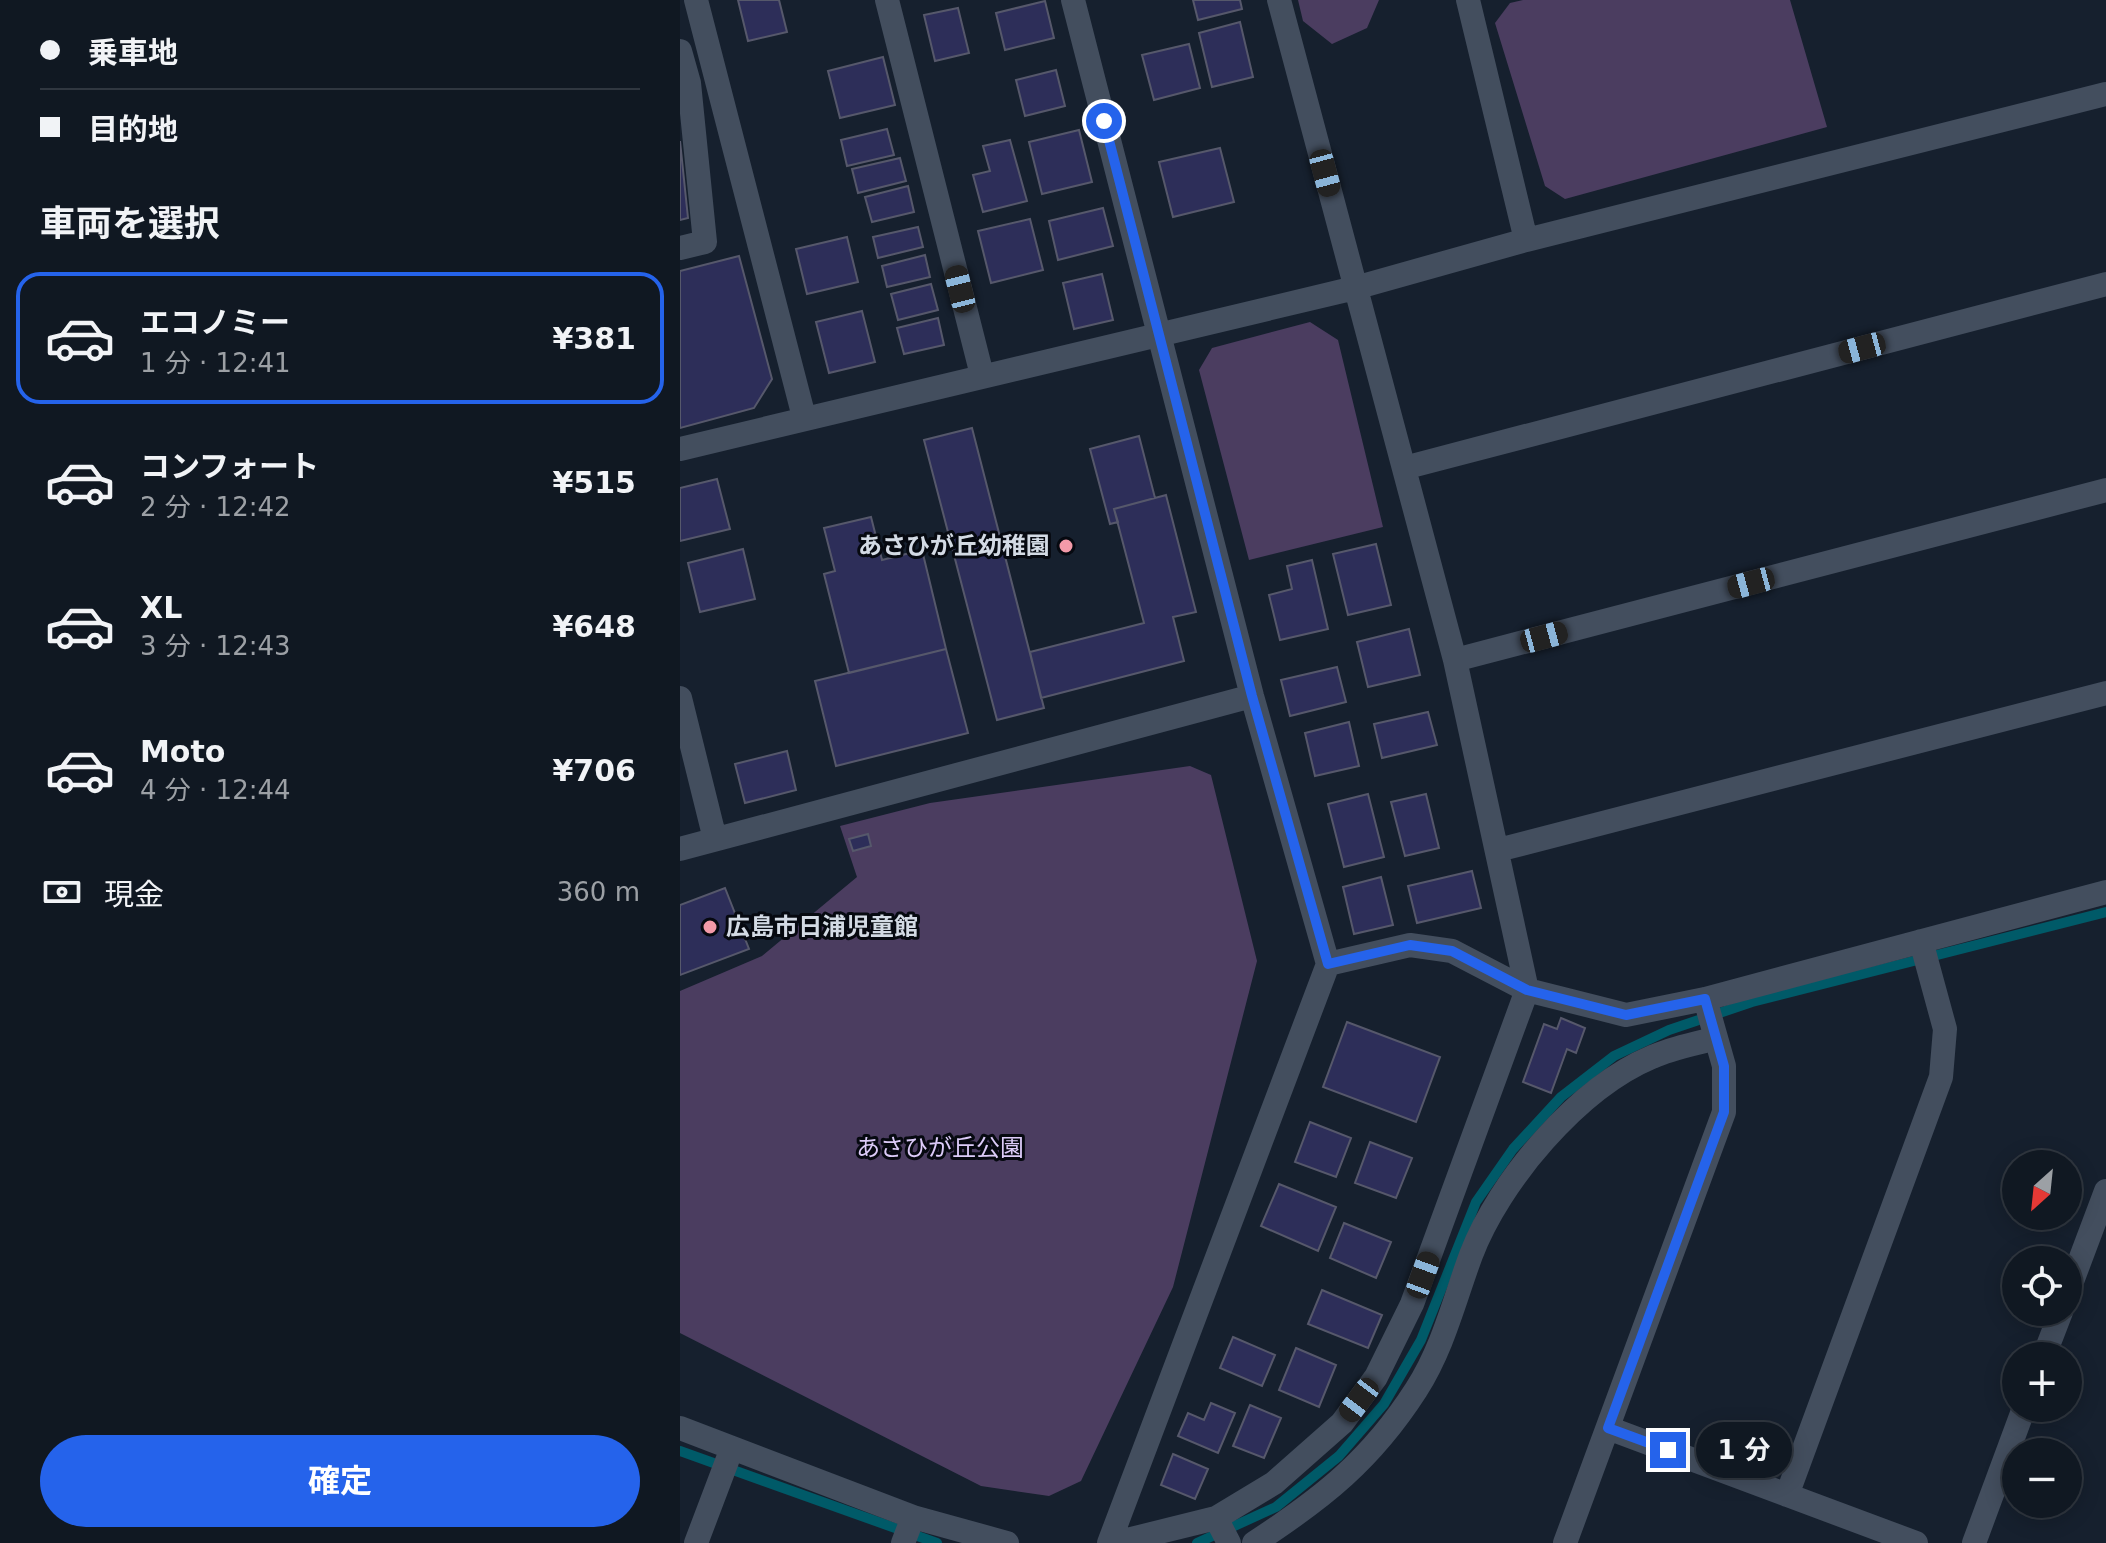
<!DOCTYPE html>
<html lang="ja">
<head>
<meta charset="utf-8">
<style>
  body { margin:0; font-family:"DejaVu Sans","Noto Sans JP",sans-serif; background:#19212a; color:#f1f3f6; height:100vh; display:flex; flex-direction:column; font-size:30px; white-space:nowrap }
  * { box-sizing:border-box; margin:0 }
  p { font-size:26px; color:#9ca0a5 }
  .icon { flex:none; width:44px; height:44px; fill:none; stroke:currentColor; stroke-width:2; stroke-linecap:round; stroke-linejoin:round }
  .map { position:relative; flex:1; overflow:hidden }
  .details { display:flex; flex-direction:column; background:#101822; width:680px }
  .details>* { flex:none }
  .guide { display:grid; align-content:center; height:176px; padding:0 40px; background:#101822 }
  .needle { width:52px; rotate:207deg }
  .fabs { position:absolute; left:1322px; top:1150px; display:grid; gap:16px }
  .fabs a { display:grid; place-items:center; width:80px; height:80px; border-radius:50%; background:#101822; box-shadow:0 4px 20px #0003,0 0 0 2px #303740; font-size:40px }
  .end { position:absolute; width:36px; height:36px; margin:-18px; border:10px solid #2563eb; background:#fff; box-shadow:0 0 0 4px #fff }
  .from { border-radius:50% }
  .bubble { position:absolute; height:56px; border-radius:28px; background:#101822; box-shadow:0 4px 20px #0003,0 0 0 2px #303740; font-size:26px; font-weight:700; line-height:56px; text-align:center }
  .car { position:absolute; width:24px; height:48px; margin:-24px -12px; border-radius:10px; box-shadow:0 0 6px 2px #0007; background:linear-gradient(#222 24%,#8ab4d8 0 40%,#222 0 76%,#8ab4d8 0 86%,#222 0) }
  .guide b { display:flex; align-items:center; gap:28px; height:76px; font-size:30px }
  .guide b+b { border-top:2px solid #303740 }
  .guide i { width:20px; height:20px; background:#f1f3f6 }
  ul { padding:0; list-style:none }
  li { display:flex; align-items:center; gap:24px; height:132px; margin:0 16px 12px; padding:0 24px; border:4px solid transparent; border-radius:24px }
  li div { flex:1 }
  li b { display:block; font-size:30px }
  li em { font-style:normal; font-weight:700 }
  li.on { border-color:#2563eb }
  li>.icon { width:72px; height:72px; stroke-width:1.5 }
  h2 { padding:0 40px; font-size:36px; line-height:96px }
  .pay { display:flex; align-items:center; gap:20px; height:88px; padding:0 40px; font-size:30px }
  .pay p { margin-inline-start:auto }
  .cta { display:flex; gap:16px; margin-top:auto; padding:16px 40px }
  .cta a { flex:1; height:92px; border-radius:48px; background:#2563eb; color:#fff; font-size:32px; font-weight:700; line-height:92px; text-align:center }
  main { display:flex; flex:1; min-height:0 }
  .map>svg:first-child { display:block }
  .green { fill:#4b3d60 }
  .lines { fill:none; stroke-linecap:round; stroke-linejoin:round }
  .stream { stroke:#005a68; stroke-width:10 }
  .building { fill:#2d2e59; stroke:#56586b; stroke-width:2 }
  .minor { stroke:#434e5e; stroke-width:24 }
  .route { stroke:#2563eb; stroke-width:10 }
  .poi-dot { fill:#f39aa9; stroke:#060910; stroke-width:3 }
  .labels { text-anchor:middle; dominant-baseline:central; stroke-width:6; stroke-linejoin:round; paint-order:stroke }
  .poi-label { font-size:24px; font-weight:bold; fill:#d3dae4; stroke:#060910; text-anchor:end }
  .park-label { font-size:24px; fill:#dccbf8; stroke:#060910 }
</style>
</head>
<body>
<main>
<section class="details">
<div class="guide">
<b><i class="from"></i>乗車地</b>
<b><i></i>目的地</b>
</div>
<h2>車両を選択</h2>
<ul>
<li class="on"><svg class="icon" aria-label="car" viewBox="0 0 24 24"><path d="M5 17H2v-5l4-1 3-4h7l3 4 3 1v5h-3M9 17h6M6 11h13"/><circle cx="7" cy="17" r="2"/><circle cx="17" cy="17" r="2"/></svg><div><b>エコノミー</b><p>1 分 · 12:41</p></div><em>¥381</em></li>
<li><svg class="icon" aria-label="car" viewBox="0 0 24 24"><path d="M5 17H2v-5l4-1 3-4h7l3 4 3 1v5h-3M9 17h6M6 11h13"/><circle cx="7" cy="17" r="2"/><circle cx="17" cy="17" r="2"/></svg><div><b>コンフォート</b><p>2 分 · 12:42</p></div><em>¥515</em></li>
<li><svg class="icon" aria-label="car" viewBox="0 0 24 24"><path d="M5 17H2v-5l4-1 3-4h7l3 4 3 1v5h-3M9 17h6M6 11h13"/><circle cx="7" cy="17" r="2"/><circle cx="17" cy="17" r="2"/></svg><div><b>XL</b><p>3 分 · 12:43</p></div><em>¥648</em></li>
<li><svg class="icon" aria-label="car" viewBox="0 0 24 24"><path d="M5 17H2v-5l4-1 3-4h7l3 4 3 1v5h-3M9 17h6M6 11h13"/><circle cx="7" cy="17" r="2"/><circle cx="17" cy="17" r="2"/></svg><div><b>Moto</b><p>4 分 · 12:44</p></div><em>¥706</em></li>
</ul>
<div class="pay"><svg class="icon" aria-label="cash" viewBox="0 0 24 24"><path d="M3 7h18v10H3z"/><circle cx="12" cy="12" r="2"/></svg>現金<p>360 m</p></div>
<div class="cta"><a>確定</a></div>
</section>
<div class="map">
<svg width="1426" height="1543" viewBox="0 0 1426 1543">
  <rect width="100%" height="100%" fill="#16202e"/>
  <path class="green" d="M618,0h81l-12,28 -35,16 -29,-23z
    M843,0h267l37,127 -262,72 -20,-13 -50,-163 15,-20z
    M630,322l28,18 45,187 -134,33 -50,-190 13,-22z
    M510,766l21,9 46,186 -84,326 -92,194 -32,15 -68,-10 -301,-153v-342l82,-35 95,-79 -17,-51 90,-23z"/>
  <g class="lines">
    <path class="stream" d="M0,1451l257,92
      M517,1543l79,-36 63,-51 45,-52 37,-64 55,-138 37,-53 48,-52 53,-41 55,-26 83,-28 354,-90"/>
  </g>
  <path class="building" d="M58,0h41l8,32 -39,9z
    M513,0h47l2,9 -44,11z
    M365,1l9,37 -49,12 -9,-37z
    M278,8l11,45 -34,8 -11,-46z
    M560,22l13,55 -41,10 -13,-54z
    M509,44l11,44 -46,12 -12,-45z
    M203,57l12,48 -55,13 -12,-47z
    M376,70l9,36 -40,10 -9,-36z
    M207,129l7,26 -47,11 -6,-26z
    M399,130l13,52 -50,12 -13,-52z
    M330,140l17,61 -44,11 -10,-37 17,-4 -7,-25z
    M0,141l8,77 -8,2z
    M540,148l14,54 -61,15 -14,-55z
    M220,158l6,23 -48,12 -6,-24z
    M228,186l6,26 -42,10 -7,-25z
    M423,208l10,38 -55,14 -9,-39z
    M350,219l13,51 -52,13 -13,-52z
    M238,227l5,20 -45,11 -5,-21z
    M167,237l11,45 -51,12 -11,-45z
    M245,255l5,22 -43,10 -5,-21z
    M59,256l33,123 -18,29 -74,20v-157z
    M422,274l11,46 -39,9 -11,-46z
    M251,284l7,26 -40,10 -7,-26z
    M182,311l13,51 -46,11 -13,-51z
    M258,318l6,27 -40,9 -7,-26z
    M292,428l72,280 -47,12 -73,-280z
    M459,436l16,62 -41,11 4,13 -8,2 -20,-75z
    M37,479l13,50 -50,12v-53z
    M486,495l30,117 -23,5 11,44 -143,37 -11,-46 114,-29 -30,-114z
    M191,517l11,43 40,-10 24,99 -97,24 -25,-99 11,-3 -11,-43z
    M696,544l15,61 -43,10 -15,-61z
    M63,549l12,50 -55,13 -12,-49z
    M632,560l16,69 -48,11 -11,-45 23,-6 -5,-23z
    M729,629l11,46 -52,12 -11,-45z
    M266,649l22,84 -132,33 -21,-85z
    M657,667l9,35 -56,14 -9,-36z
    M748,712l9,33 -55,13 -8,-34z
    M669,722l10,44 -44,10 -10,-43z
    M107,751l9,39 -51,13 -10,-39z
    M688,794l16,63 -40,10 -16,-63z
    M746,794l13,54 -34,8 -14,-54z
    M188,834l3,12 -18,5 -4,-12z
    M792,871l9,37 -64,15 -9,-37z
    M701,877l12,48 -39,9 -11,-47z
    M45,888l24,61 -69,26v-70z
    M881,1018l24,10 -9,25 -9,-4 -16,44 -28,-11 21,-58 13,5z
    M667,1022l93,35 -24,65 -93,-35z
    M630,1122l41,16 -15,39 -41,-15z
    M690,1142l42,16 -16,40 -41,-15z
    M599,1184l57,23 -18,44 -57,-25z
    M664,1223l47,19 -15,36 -46,-20z
    M642,1290l60,25 -14,33 -60,-24z
    M553,1337l42,18 -13,31 -42,-18z
    M616,1348l40,17 -17,42 -40,-17z
    M531,1403l24,10 -17,40 -40,-17 10,-23 16,7z
    M570,1405l31,13 -17,40 -31,-12z
    M493,1454l35,15 -13,30 -34,-14z"/>
  <g class="lines">
    <path class="minor" d="M16,0l108,417
      M207,0l95,375
      M393,0l179,696 76,268 -219,579
      M788,0l58,240
      M0,51l9,32 16,159 -25,6
      M0,449l675,-161 171,-48 580,-146
      M724,468l702,-184
      M775,660l651,-170
      M0,698l35,141
      M0,849l572,-153
      M818,850l608,-157
      M648,964l82,-19 42,6 75,39 99,25 79,-16 401,-107
      M1388,1292l38,-101
      M1364,1356l17,-44
      M0,1428l233,89 94,26
      M928,1428l308,115
      M1107,1495l154,-418 4,-48 -24,-88
      M536,1518l13,25
      M16,1543l36,-95
      M223,1543l10,-26
      M435,1543l101,-25 58,-35 68,-60 34,-46 36,-73 115,-314 -72,-330 -176,-660
      M574,1543c69,-45 117,-83 162,-153 27,-42 38,-89 55,-135 28,-74 107,-167 181,-198 20,-9 43,-13 64,-19
      M885,1543l159,-431v-46l-19,-67
      M1294,1543l50,-135"/>
  </g>
  <g class="lines">
    <path class="route" d="M424,121l148,575 76,268 82,-19 42,6 75,39 99,25 79,-16 19,67v46l-116,316 60,22"/>
  </g>
  <g class="poi-dot">
    <circle cx="386" cy="546" r="8"/>
    <circle cx="30" cy="927" r="8"/>
  </g>
  <g class="labels">
    <g class="poi-label">
      <text x="370" y="546">あさひが丘幼稚園</text>
      <text x="46" y="927" text-anchor="start">広島市日浦児童館</text>
    </g>
    <g class="park-label">
      <text x="260" y="1148">あさひが丘公園</text>
    </g>
  </g>
</svg>
<div class="fabs">
<a><svg class="needle" viewBox="-14 -14 28 28"><path d="M0-13l5 13h-10z" fill="#e53935"/><path d="M0 13l5-13h-10z" fill="#9ca0a5"/></svg></a>
<a><svg class="icon" aria-label="locate" viewBox="0 0 24 24"><circle cx="12" cy="12" r="6"/><path d="M12 2v4M12 18v4M2 12h4M18 12h4"/></svg></a>
<a>+</a>
<a>−</a>
</div>
<i class="end from" style="left:424px;top:121px"></i>
<i class="end" style="left:988px;top:1450px"></i>
<div class="bubble" style="left:1016px;top:1422px;width:96px">1 分</div>
<i class="car" style="left:645px;top:173px;rotate:165deg"></i>
<i class="car" style="left:280px;top:289px;rotate:346deg"></i>
<i class="car" style="left:1182px;top:348px;rotate:255deg"></i>
<i class="car" style="left:1071px;top:583px;rotate:255deg"></i>
<i class="car" style="left:864px;top:637px;rotate:75deg"></i>
<i class="car" style="left:743px;top:1275px;rotate:20deg"></i>
<i class="car" style="left:679px;top:1400px;rotate:217deg"></i>
</div>
</main>
</body>
</html>
